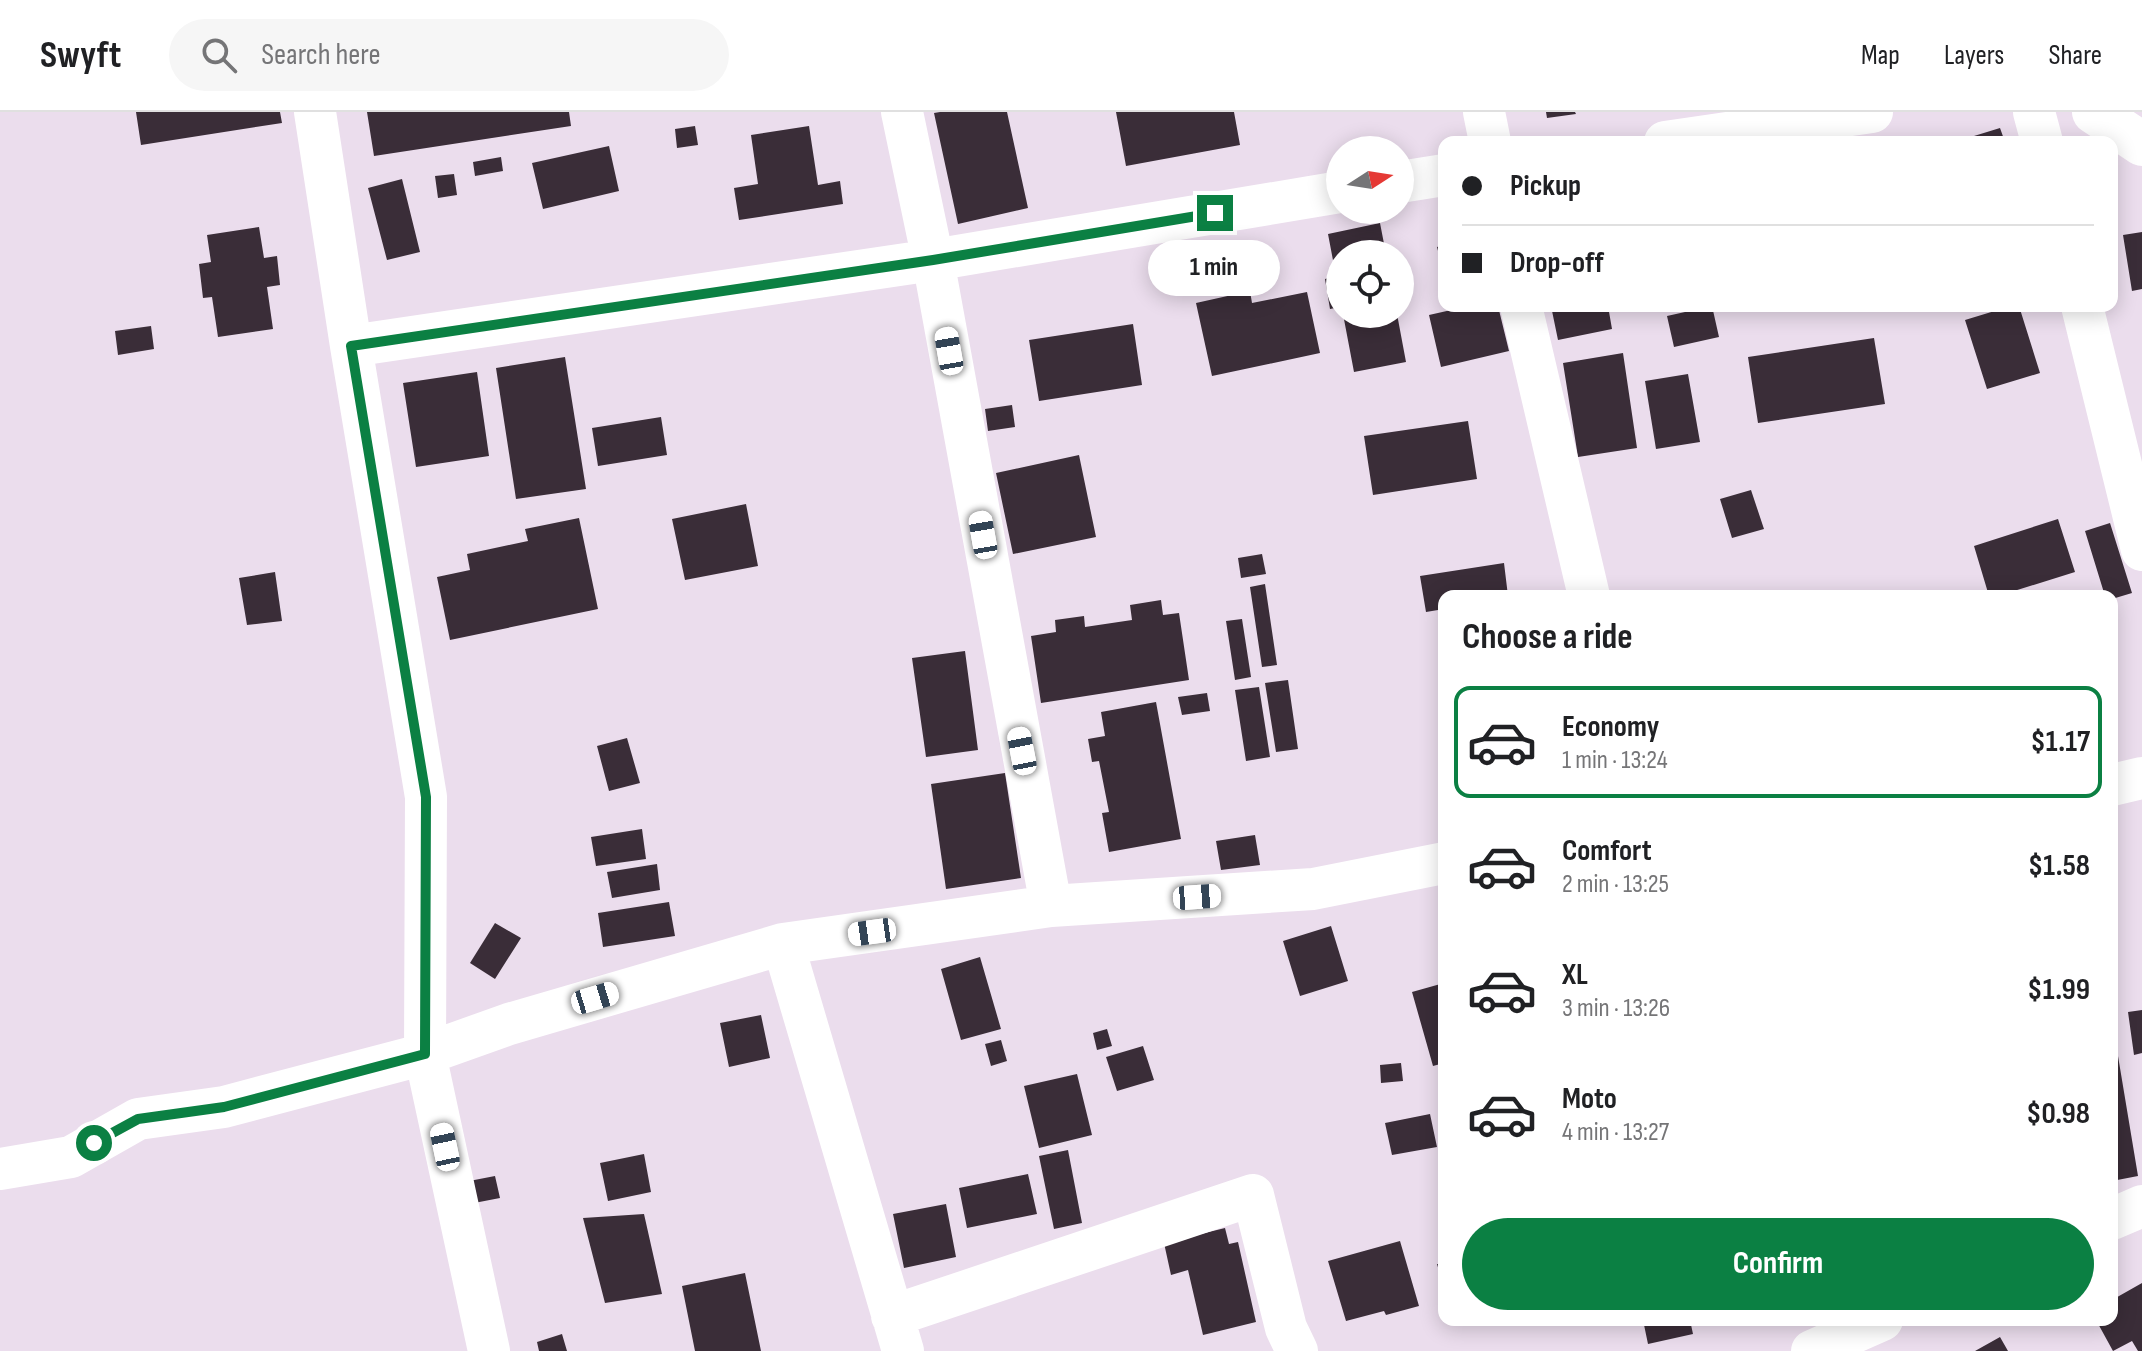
<!DOCTYPE html>
<html lang="en">
<head>
<meta charset="utf-8">
<style>
  body { margin:0; font-family:"Sofia Sans Condensed",sans-serif; background:#f6f6f6; color:#202124; height:100vh; display:flex; flex-direction:column; font-size:30px; white-space:nowrap }
  * { box-sizing:border-box; margin:0 }
  p { font-size:26px; color:#757577 }
  .icon { flex:none; width:44px; height:44px; fill:none; stroke:currentColor; stroke-width:2; stroke-linecap:round; stroke-linejoin:round }
  .map { position:relative; flex:1; overflow:hidden }
  .drawer { position:absolute; left:1438px; top:478px; width:680px; height:736px; display:flex; flex-direction:column; background:#fff; border-radius:16px; box-shadow:0 4px 20px #0003 }
  .drawer>* { flex:none }
  .hud { position:absolute; left:1438px; top:24px; width:680px; height:176px; border-radius:16px; box-shadow:0 4px 20px #0003; display:grid; align-content:center; height:176px; padding:0 24px; background:#fff }
  .needle { width:52px; rotate:78deg }
  .tools { position:absolute; left:1326px; top:24px; display:grid; gap:16px }
  .tools a { display:grid; place-items:center; width:88px; height:88px; border-radius:50%; background:#fff; box-shadow:0 4px 20px #0003; font-size:40px }
  .end { position:absolute; width:36px; height:36px; margin:-18px; border:10px solid #0b8043; background:#fff; box-shadow:0 0 0 4px #fff }
  .from { border-radius:50% }
  .bubble { position:absolute; height:56px; border-radius:28px; background:#fff; box-shadow:0 4px 20px #0003; font-size:26px; font-weight:700; line-height:56px; text-align:center }
  .car { position:absolute; width:24px; height:48px; margin:-24px -12px; border-radius:10px; box-shadow:0 0 6px 2px #0007; background:linear-gradient(#fff 24%,#345 0 40%,#fff 0 76%,#345 0 86%,#fff 0) }
  .hud b { display:flex; align-items:center; gap:28px; height:76px; font-size:30px }
  .hud b+b { border-top:2px solid #e0e0e0 }
  .hud i { width:20px; height:20px; background:#202124 }
  ul { padding:0; list-style:none }
  li { display:flex; align-items:center; gap:24px; height:112px; margin:0 16px 12px; padding:0 8px; border:4px solid transparent; border-radius:16px }
  li div { flex:1 }
  li b { display:block; font-size:30px }
  li em { font-style:normal; font-weight:700 }
  li.current { border-color:#0b8043 }
  li>.icon { width:72px; height:72px; stroke-width:1.5 }
  h2 { padding:0 24px; font-size:36px; line-height:96px }
  .action { display:flex; gap:16px; margin-top:auto; padding:16px 24px }
  .action a { flex:1; height:92px; border-radius:48px; background:#0b8043; color:#fff; font-size:32px; font-weight:700; line-height:92px; text-align:center }
  header { display:flex; align-items:center; gap:48px; box-sizing:border-box; height:112px; padding:0 40px; background:#fff; border-bottom:2px solid #e0e0e0 }
  header strong { font-size:38px }
  nav { display:flex; gap:44px; margin-inline-start:auto; font-size:28px }
  .search { width:560px; height:72px; background:#f6f6f6; display:flex; align-items:center; gap:20px; box-sizing:border-box; padding:0 28px; border-radius:44px; color:#757577; font-size:30px }
  .map>svg:first-child { display:block }
  .building { fill:#3a2d38 }
  .lines { fill:none; stroke-linecap:round; stroke-linejoin:round }
  .street { stroke:#fff; stroke-width:42 }
  .secondary { stroke:#fff; stroke-width:44 }
  .route { stroke:#0b8043; stroke-width:10 }
</style>
</head>
<body>
<header>
<strong>Swyft</strong>
<div class="search"><svg class="icon" aria-label="search" viewBox="0 0 24 24"><circle cx="10" cy="10" r="6"/><path d="M15 15l6 6"/></svg>Search here</div>
<nav><a>Map</a><a>Layers</a><a>Share</a></nav>
</header>
<div class="map">
<svg width="2142" height="1239" viewBox="0 0 2142 1239">
  <rect width="100%" height="100%" fill="#ebdded"/>
  <path class="building" d="M136,0h144l2,11 -141,22z
    M367,0h202l2,14 -197,30z
    M940,0h67l21,96 -70,16 -24,-111z
    M1116,0h118l6,33 -114,21z
    M1546,0h29l1,2 -29,4z
    M695,14l3,19 -21,3 -2,-19z
    M809,14l9,59 22,-4 3,23 -104,16 -5,-32 24,-4 -7,-49z
    M2000,16l5,14h-30l-1,-6z
    M609,34l10,45 -76,18 -11,-46z
    M501,45l2,14 -28,5 -2,-14z
    M454,62l3,21 -19,3 -3,-22z
    M402,67l18,73 -33,8 -19,-72z
    M1380,111l6,31h-46v53l-10,2 -5,-30 11,-3 -8,-42z
    M259,115l5,31 13,-2 3,29 -13,2 6,42 -55,8 -6,-40 -9,1 -4,-34 12,-2 -4,-27z
    M2142,120v57l-10,2 -9,-56z
    M1444,133v25h-1l-6,-23z
    M1250,179l2,12 55,-11 13,61 -108,23 -16,-73z
    M1469,194h29l11,45 -68,16 -12,-52z
    M1551,194h57l4,23 -54,11z
    M1712,194l7,31 -45,10 -7,-31z
    M2011,194h8l21,67 -53,16 -22,-69z
    M1343,202h54l9,48 -52,10z
    M1133,212l9,61 -103,16 -10,-61z
    M151,214l3,23 -36,6 -3,-24z
    M1874,226l11,66 -127,19 -10,-66z
    M1623,241l14,95 -59,9 -15,-94z
    M565,245l21,132 -70,10 -20,-131z
    M477,260l12,84 -73,11 -13,-84z
    M1688,262l12,68 -44,7 -11,-68z
    M1012,293l3,22 -27,4 -3,-22z
    M661,305l6,38 -69,11 -6,-38z
    M1468,309l9,58 -104,16 -9,-59z
    M1079,343l17,82 -83,17 -17,-81z
    M1751,378l13,39 -32,9 -12,-39z
    M746,392l12,62 -73,14 -13,-61z
    M579,406l19,91 -148,31 -13,-63 33,-7 -3,-16 61,-13 -3,-12z
    M2058,407l17,53 -77,24h-9l-15,-50z
    M2110,411l22,70 -20,6v-3h-7l-20,-65z
    M1262,442l4,20 -25,4 -3,-20z
    M1504,451l4,33h-64v13l-18,3 -6,-36z
    M275,460l7,49 -35,4 -8,-47z
    M1265,472l12,81 -15,2 -12,-80z
    M1161,488l2,15 16,-2 10,67 -148,23 -10,-67 25,-4 -1,-12 29,-4 1,11 47,-7 -2,-15z
    M1242,507l9,58 -16,3 -9,-59z
    M965,539l13,99 -52,7 -14,-99z
    M1288,568l10,69 -22,3 -11,-69z
    M1259,575l11,70 -24,4 -11,-71z
    M1207,581l3,18 -28,4 -4,-18z
    M1156,590l25,137 -72,13 -7,-39 7,-1 -10,-51 -7,1 -4,-23 17,-3 -4,-24z
    M627,626l13,45 -31,8 -12,-45z
    M1005,661l16,105 -75,11 -15,-105z
    M642,717l4,30 -50,7 -5,-29z
    M1255,723l5,30 -39,5 -5,-29z
    M657,752l3,26 -48,8 -5,-26z
    M669,790l6,34 -72,11 -5,-34z
    M495,811l26,15 -26,41 -25,-16z
    M1331,814l17,55 -48,15 -17,-55z
    M980,845l21,72 -40,11 -20,-71z
    M1444,871v80l-11,3 -21,-74z
    M2142,898v43l-8,2 -6,-43z
    M761,903l9,43 -41,9 -9,-44z
    M1107,917l5,17 -15,4 -4,-17z
    M1001,928l6,21 -16,5 -6,-22z
    M1143,934l11,34 -37,11 -11,-34z
    M2117,938l21,126 -26,5v-130z
    M1401,951l2,18 -22,2 -1,-18z
    M1077,962l15,61 -53,13 -15,-62z
    M1430,1002l7,33 -45,8 -7,-32z
    M1068,1038l14,73 -28,6 -15,-73z
    M644,1042l7,38 -43,9 -8,-38z
    M1028,1062l9,40 -70,14 -8,-40z
    M495,1064l5,22 -31,6 -5,-22z
    M946,1092l10,53 -52,11 -11,-54z
    M644,1102l18,80 -57,9 -22,-85z
    M1225,1116l4,16 9,-2 18,80 -53,13 -15,-65 -17,5 -7,-32z
    M1400,1129l19,65 -33,9 -2,-4 -38,10 -18,-60z
    M1437,1152h7v20h-1z
    M745,1161l16,78h-66l-13,-65z
    M2142,1171v68h-4l-6,-10 -19,10 -17,-31h16v-20z
    M1643,1208h47l3,14 -45,10z
    M562,1222l5,17h-28l-2,-9z
    M2000,1225l8,14h-33z"/>
  <g class="lines">
    <path class="street" d="M315,0l36,234 75,451 -1,257 64,297
      M902,0l31,148 118,646
      M1484,0l6,30
      M2034,0l8,30
      M1665,30l207,-30
      M1400,70l44,-7
      M1521,194l68,290
      M2082,194l60,244
      M351,234l582,-86 407,-68
      M2112,673l30,-7
      M783,832l120,407
      M0,1057l71,-12 67,-38 86,-12 201,-53 84,-30 274,-80 268,-38 262,-17 131,-26
      M2112,1107l30,-13
      M892,1204l361,-121 33,133 11,23
      M1812,1239l70,-31"/>
    <path class="secondary" d="M2094,0l48,32"/>
  </g>
  <g class="lines">
    <path class="route" d="M94,1031l44,-24 86,-12 201,-53 1,-257 -75,-451 582,-86 282,-47"/>
  </g>
</svg>
<div class="tools">
<a><svg class="needle" viewBox="-14 -14 28 28"><path d="M0-13l5 13h-10z" fill="#e53935"/><path d="M0 13l5-13h-10z" fill="#757577"/></svg></a>
<a><svg class="icon" aria-label="locate" viewBox="0 0 24 24"><circle cx="12" cy="12" r="6"/><path d="M12 2v4M12 18v4M2 12h4M18 12h4"/></svg></a>
</div>
<i class="end from" style="left:94px;top:1031px"></i>
<i class="end" style="left:1215px;top:101px"></i>
<div class="bubble" style="left:1148px;top:128px;width:132px">1 min</div>
<i class="car" style="left:949px;top:239px;rotate:350deg"></i>
<i class="car" style="left:983px;top:423px;rotate:350deg"></i>
<i class="car" style="left:1022px;top:639px;rotate:349deg"></i>
<i class="car" style="left:1197px;top:785px;rotate:86deg"></i>
<i class="car" style="left:872px;top:820px;rotate:262deg"></i>
<i class="car" style="left:595px;top:886px;rotate:73deg"></i>
<i class="car" style="left:445px;top:1035px;rotate:348deg"></i>
<div class="hud">
<b><i class="from"></i>Pickup</b>
<b><i></i>Drop-off</b>
</div>
<section class="drawer">
<h2>Choose a ride</h2>
<ul>
<li class="current"><svg class="icon" aria-label="car" viewBox="0 0 24 24"><path d="M5 17H2v-5l4-1 3-4h7l3 4 3 1v5h-3M9 17h6M6 11h13"/><circle cx="7" cy="17" r="2"/><circle cx="17" cy="17" r="2"/></svg><div><b>Economy</b><p>1 min · 13:24</p></div><em>$1.17</em></li>
<li><svg class="icon" aria-label="car" viewBox="0 0 24 24"><path d="M5 17H2v-5l4-1 3-4h7l3 4 3 1v5h-3M9 17h6M6 11h13"/><circle cx="7" cy="17" r="2"/><circle cx="17" cy="17" r="2"/></svg><div><b>Comfort</b><p>2 min · 13:25</p></div><em>$1.58</em></li>
<li><svg class="icon" aria-label="car" viewBox="0 0 24 24"><path d="M5 17H2v-5l4-1 3-4h7l3 4 3 1v5h-3M9 17h6M6 11h13"/><circle cx="7" cy="17" r="2"/><circle cx="17" cy="17" r="2"/></svg><div><b>XL</b><p>3 min · 13:26</p></div><em>$1.99</em></li>
<li><svg class="icon" aria-label="car" viewBox="0 0 24 24"><path d="M5 17H2v-5l4-1 3-4h7l3 4 3 1v5h-3M9 17h6M6 11h13"/><circle cx="7" cy="17" r="2"/><circle cx="17" cy="17" r="2"/></svg><div><b>Moto</b><p>4 min · 13:27</p></div><em>$0.98</em></li>
</ul>
<div class="action"><a>Confirm</a></div>
</section>
</div>
</body>
</html>
